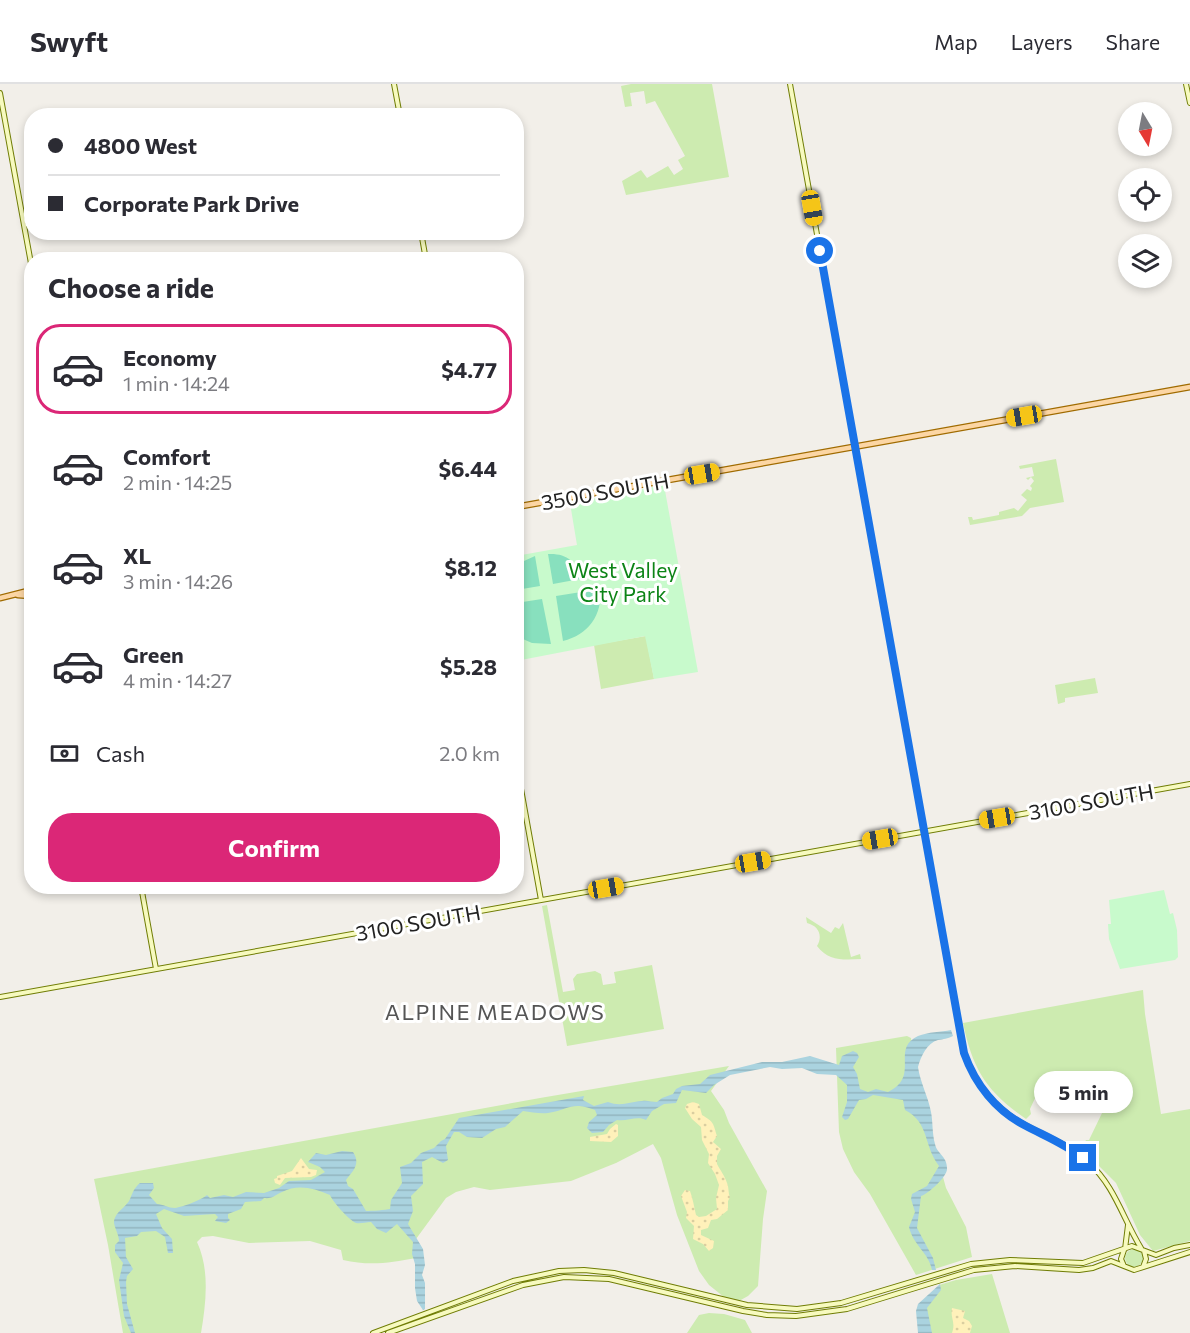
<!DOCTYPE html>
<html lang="en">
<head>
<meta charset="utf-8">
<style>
  body { margin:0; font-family:Commissioner,sans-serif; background:#f2f2f3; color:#2b2b33; height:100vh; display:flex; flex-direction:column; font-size:22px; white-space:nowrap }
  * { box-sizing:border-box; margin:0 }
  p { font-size:20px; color:#7c7c81 }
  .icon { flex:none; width:33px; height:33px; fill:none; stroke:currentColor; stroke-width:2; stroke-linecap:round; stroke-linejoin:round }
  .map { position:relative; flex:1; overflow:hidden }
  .side { position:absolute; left:24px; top:168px; width:500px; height:642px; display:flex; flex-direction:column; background:#fff; border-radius:24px; box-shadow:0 3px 9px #0003 }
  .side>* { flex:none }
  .hud { position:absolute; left:24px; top:24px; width:500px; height:132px; border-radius:24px; box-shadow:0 3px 9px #0003; display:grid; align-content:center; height:132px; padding:0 24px; background:#fff }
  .needle { width:39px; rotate:170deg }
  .fabs { position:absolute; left:1118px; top:18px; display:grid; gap:12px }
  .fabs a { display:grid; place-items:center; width:54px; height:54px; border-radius:50%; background:#fff; box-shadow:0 3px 9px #0003; font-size:30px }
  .end { position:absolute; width:27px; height:27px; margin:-14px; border:8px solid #1a73e8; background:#fff; box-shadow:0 0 0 3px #fff }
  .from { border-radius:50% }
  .bubble { position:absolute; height:42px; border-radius:21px; background:#fff; box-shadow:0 3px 9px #0003; font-size:20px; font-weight:700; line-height:42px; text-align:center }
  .car { position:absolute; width:18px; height:36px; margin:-18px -9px; border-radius:8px; box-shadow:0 0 4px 2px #0007; background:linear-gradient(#f5c518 24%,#345 0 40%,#f5c518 0 76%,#345 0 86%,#f5c518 0) }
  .hud b { display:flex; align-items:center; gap:21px; height:57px; font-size:22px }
  .hud b+b { border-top:2px solid #e1e1e2 }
  .hud i { width:15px; height:15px; background:#2b2b33 }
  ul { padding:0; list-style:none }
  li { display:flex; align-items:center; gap:18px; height:90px; margin:0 12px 9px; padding:0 12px; border:3px solid transparent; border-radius:24px }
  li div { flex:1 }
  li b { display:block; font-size:22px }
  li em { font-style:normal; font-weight:700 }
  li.on { border-color:#db2777 }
  li>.icon { width:54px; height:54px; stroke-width:1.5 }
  h2 { padding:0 24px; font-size:27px; line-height:72px }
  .pay { display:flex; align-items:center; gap:15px; height:66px; padding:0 24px; font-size:22px }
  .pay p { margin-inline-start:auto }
  .button { display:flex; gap:12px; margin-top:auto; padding:12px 24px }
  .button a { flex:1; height:69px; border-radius:24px; background:#db2777; color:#fff; font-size:24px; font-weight:700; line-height:69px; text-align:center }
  header { display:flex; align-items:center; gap:36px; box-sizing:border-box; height:84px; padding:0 30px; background:#fff; border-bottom:2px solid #e1e1e2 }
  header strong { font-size:28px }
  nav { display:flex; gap:33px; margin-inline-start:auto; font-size:21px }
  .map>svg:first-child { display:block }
  .grass { fill:#cdebb0 }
  .sand { fill:url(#sand-dots) }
  .park { fill:#c8facc }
  .pitch { fill:#88e0be }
  .water { fill:url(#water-rules) }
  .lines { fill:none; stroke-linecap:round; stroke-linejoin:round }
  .secondary-casing { stroke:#707d05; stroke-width:6 }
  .primary-casing { stroke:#a06b00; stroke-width:7 }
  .secondary { stroke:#f7fabf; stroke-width:4 }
  .primary { stroke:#fcd6a4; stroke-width:4.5 }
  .route { stroke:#1a73e8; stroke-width:8 }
  .labels { text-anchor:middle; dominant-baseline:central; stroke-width:6; stroke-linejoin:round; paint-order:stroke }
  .street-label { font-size:21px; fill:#222; stroke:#fff }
  .park-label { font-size:21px; fill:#0c8416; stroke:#fff }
  .neighbourhood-label { font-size:22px; letter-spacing:1.5px; fill:#555; stroke:#fff }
</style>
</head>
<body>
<header>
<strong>Swyft</strong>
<nav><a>Map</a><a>Layers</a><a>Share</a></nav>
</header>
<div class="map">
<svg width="1190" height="1249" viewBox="0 0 1190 1249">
  <defs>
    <pattern id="sand-dots" width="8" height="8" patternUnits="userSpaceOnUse" patternTransform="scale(1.5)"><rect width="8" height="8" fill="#fff1ba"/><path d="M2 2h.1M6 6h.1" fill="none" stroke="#dacea0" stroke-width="1.8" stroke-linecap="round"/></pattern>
    <pattern id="water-rules" width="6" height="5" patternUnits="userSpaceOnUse" patternTransform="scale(1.5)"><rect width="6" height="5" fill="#aad3df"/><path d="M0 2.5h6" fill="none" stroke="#92b5bf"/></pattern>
  </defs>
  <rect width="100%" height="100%" fill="#f2efe9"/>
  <path class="grass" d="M631,0h81l17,93 -103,18 -4,-14 19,-11 6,8 21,-12 6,9 9,-6 -5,-9 7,-4 -30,-55 -9,3 -2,-13 -14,2 2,13 -7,1 -4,-21z
    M1056,375l8,43 -34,6 -8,8 -52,9 -2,-8h4l1,3 26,-5v-3l15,-4 4,3 9,-11 -6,-5 6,-6 4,2 1,-3 -2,-2 4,-5 -3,-4 -3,3 -2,-2 8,-2 -2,-9 -12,2 -1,-3z
    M646,552l8,43 -53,10 -7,-44z
    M1095,594l3,15 -33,5v4l-7,2 -3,-19z
    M547,821l16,87 12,-2 -2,-11 4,-5 18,-3 6,3 2,11 13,-2 -2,-11 38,-7 12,64 -97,17 -25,-140z
    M806,833l25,16 4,-6 4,2 4,-6 8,34 9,-3 1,5c-18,1 -33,2 -44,-13 6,-10 2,-20 -10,-23z
    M1143,906l2,24 16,100 29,-5v132l-37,10 -13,-16 -24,-52 -35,-35 5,-8h3l14,-29 -2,-4 -16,-6 -3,6 -3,-2 2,-5 -39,-17 -12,26 1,5 -5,5c-40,-28 -53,-49 -63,-96z
    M907,952l4,2 13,91 16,37 6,22 20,39 6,30 -56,18 -46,-81 -16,-22 -11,-23 -4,-17 -3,-84z
    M729,982l-18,25 13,19 5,13 38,68 -4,28 -5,67 -10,10 -9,5 -15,-4 -15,-12 -10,-14 -22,-56 -16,-57 -8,-14 -37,19 -45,18 -81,9 -16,-3 -18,5 -10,6 -30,41v19c-26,5 -47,8 -73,2l-2,-10 -31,-9 -61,2 -36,-7 -11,1 -5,5c13,28 9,61 4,91h-78l-15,-88 -14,-66 446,-81z
    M1125 1174a9 9 0 1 1 18 0a9 9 0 1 1-18 0Z
    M992,1190l18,59h-85l-2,-25 16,-18v-5l17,-5z
    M709,1229l15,1 21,6 7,13h-65l12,-18z"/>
  <path class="sand" d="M693,1018l6,2 3,11c12,7 11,8 15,21l-4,6 8,7 -4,7v8c3,6 8,12 10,19 2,4 1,10 3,14l-2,4v9l-11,9 -6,1 -3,8 -7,2v5l13,6 -1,7 -4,3 -6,-7 -10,-5 1,-13 -8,-8 1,-6 -6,-16 4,-6 5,1c3,8 4,16 6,24l3,2 7,-1 11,-7 -1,-11 3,-13 -4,-11 -7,-11 1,-9 -7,-14 -1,-13 -9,-8 -7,-11 2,-4z
    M616,1040l2,1v11l-7,6 -21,-1v-4l17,-3 3,-5z
    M301,1074l8,11 8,1 -1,5 -5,2 -26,1 -5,7 -5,-2 -1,-4 3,-1v-2l15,-5z
    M952,1224l13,3 -2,7 6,3 3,5 -2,7h-18c4,-11 -2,-15 0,-25z"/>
  <path class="park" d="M664,401l34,187 -44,7 -9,-43 -129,25v-105l61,-11 -7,-42z
    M1164,806l6,24 3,-1 4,17 1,27 -3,3 -55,9 -11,-30 -1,-15h3l-2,-24z"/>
  <path class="pitch" d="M548,470c18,-1 29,7 32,25l-27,5z
    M535,472l5,30 -24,4v-22l8,-7z
    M600,505c3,26 -12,46 -37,52l-7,-45z
    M542,515l9,45 -19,-1 -16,-7v-33z"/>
  <path class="water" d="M951,946l2,6c-6,3 -9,3 -15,4 -11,3 -17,16 -20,27 2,15 10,29 13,45 2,10 1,21 4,32 2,10 12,12 12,24 1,8 -18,25 -26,28l-4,32 16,30 3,12h-4c-3,-17 -19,-25 -23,-43l6,-15 -4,-13 1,-5 15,-8 12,-20c-16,-21 -9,-43 -34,-56l-2,-10 -30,-5 -7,4 -7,1 -11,19 -3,1 -3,-3 5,-15v-17l-11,-10 -19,-1 -15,-6 -20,1 -12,-2 -40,8 -16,10 -8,8 -24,-3 -6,13 -12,1 -12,7 -6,9c-9,-5 -19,2 -29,0l-8,5 -6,7 -11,1 -5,-5 2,-6 8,-7 -2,-5c-23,-9 -25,-1 -47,3 -8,1 -17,-1 -25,-2l-18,16 -9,2 -14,9 -15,-1 -8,-5h-5l-8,14 2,14 -5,3 -11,-6 -10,5 1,22 -12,12 2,15 -5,13 15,25 2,16 -3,10 3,8v26l-2,1 -6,-9 -2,-13v-24l-3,-10 1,-12 -16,-18 -11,9 -9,-4 -6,-7c-5,0 -10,2 -15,1 -7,-3 -24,-22 -26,-28 -17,-7 -32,-11 -48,-3 -7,3 -9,7 -18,6l-3,3 -16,1 -4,7 -13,5v4l2,2 -4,3 -11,-2 3,-4 -3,-3 -31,2 -20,-7 -8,5 6,14 10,11 1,14h-5l-3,-16 -9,-6 -15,1 -4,4 -12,2 1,19 7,12 -6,7 -1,6 1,22 8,29h-4l-7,-17 -5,-36 4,-17 -8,-11v-7l4,-4c0,-6 -4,-12 -5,-18 0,-11 12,-15 16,-24 3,-7 4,-11 10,-16h13l1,5 -5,7 8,9c6,0 11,4 18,4 8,-1 26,-8 32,-13l3,3 14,-3 9,2 13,-5 18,1 15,-5 10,-7 22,-1 14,-8 -5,-5 -12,-5 8,-9 10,2 16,-4 11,1c8,12 0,19 -7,28l2,6 5,3 13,22c5,0 20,-1 24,-2l1,-9 11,-17 -2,-16 11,-4 10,-10 13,-5 7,-7 4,-2 14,-21 125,-22 -1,4 11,6 14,-4c13,5 21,0 34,-1 5,-1 10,1 15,1l5,-4 11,-4 3,-5 6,-3 18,-2 10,-9 52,-13h20l28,-6 29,9 3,-9 11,-5 4,2 2,4 -6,10 4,7 3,15 8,3 8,-3 12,3c33,-16 2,-43 30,-56 10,-4 23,-4 33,-6z
    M940,1200l1,6 -14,18 5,25h-14l-2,-22 2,-7z"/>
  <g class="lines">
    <g class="secondary-casing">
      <path id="secondary" d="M394,0l6,32
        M790,0l174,969c11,31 32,57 61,72 22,12 45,20 63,37 27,24 35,57 53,86
        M1186,0l4,19
        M0,9l32,176
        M421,148l5,28
        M516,677l25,139
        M141,802l15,83
        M0,913l1190,-213
        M1125,1165l3,-24
        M1124,1166l-3,9 3,7
        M1143,1183l3,-8 -2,-8
        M373,1249l140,-52 46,-10 25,-1 30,3 133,32 50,4 44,-6 130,-39 39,-4 73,3 49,-17 24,9 18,-7 16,-3
        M388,1249l135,-48 41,-8 45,2 134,32 24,4 29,1 51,-7 127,-39 41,-4 64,4 14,-2 18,-7 23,9 56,-18"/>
    </g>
    <g class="primary-casing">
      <path id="primary" d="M516,423l674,-120
        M18,511l14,1
        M0,514l32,-8"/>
    </g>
    <use href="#secondary" class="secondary"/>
    <use href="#primary" class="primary"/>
  </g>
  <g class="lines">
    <path class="route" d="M820,167l144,802c11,31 32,58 62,73 19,10 39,18 57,32"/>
  </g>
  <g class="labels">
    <g class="street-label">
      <text transform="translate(605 407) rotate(-10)">3500 SOUTH</text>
      <text transform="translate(1091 717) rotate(-10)">3100 SOUTH</text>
      <text transform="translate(418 838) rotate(-10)">3100 SOUTH</text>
    </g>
    <g class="park-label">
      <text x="623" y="485">West Valley<tspan x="623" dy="24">City Park</tspan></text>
    </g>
    <g class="neighbourhood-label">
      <text x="495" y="927">ALPINE MEADOWS</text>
    </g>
  </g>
</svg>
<div class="fabs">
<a><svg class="needle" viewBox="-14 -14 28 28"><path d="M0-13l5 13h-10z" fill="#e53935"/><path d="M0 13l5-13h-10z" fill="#7c7c81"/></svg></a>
<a><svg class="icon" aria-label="locate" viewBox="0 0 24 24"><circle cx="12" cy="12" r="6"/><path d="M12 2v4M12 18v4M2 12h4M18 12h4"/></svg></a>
<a><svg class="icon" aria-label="layers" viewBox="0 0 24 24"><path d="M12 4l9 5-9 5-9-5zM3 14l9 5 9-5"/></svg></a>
</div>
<i class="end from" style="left:820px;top:167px"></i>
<i class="end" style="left:1083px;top:1074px"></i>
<div class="bubble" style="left:1034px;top:987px;width:99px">5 min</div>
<i class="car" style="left:812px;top:124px;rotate:170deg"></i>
<i class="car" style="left:1024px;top:332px;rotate:260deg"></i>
<i class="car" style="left:702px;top:390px;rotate:80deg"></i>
<i class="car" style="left:997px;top:734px;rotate:260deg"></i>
<i class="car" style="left:880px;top:755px;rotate:260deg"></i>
<i class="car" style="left:753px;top:778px;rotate:80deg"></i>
<i class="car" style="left:606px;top:804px;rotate:80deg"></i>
<div class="hud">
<b><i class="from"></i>4800 West</b>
<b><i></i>Corporate Park Drive</b>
</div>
<section class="side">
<h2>Choose a ride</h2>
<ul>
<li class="on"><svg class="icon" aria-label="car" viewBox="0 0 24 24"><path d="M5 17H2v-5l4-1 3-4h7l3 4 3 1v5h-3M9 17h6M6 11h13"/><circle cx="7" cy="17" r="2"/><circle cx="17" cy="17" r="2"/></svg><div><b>Economy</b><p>1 min · 14:24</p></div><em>$4.77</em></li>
<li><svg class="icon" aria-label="car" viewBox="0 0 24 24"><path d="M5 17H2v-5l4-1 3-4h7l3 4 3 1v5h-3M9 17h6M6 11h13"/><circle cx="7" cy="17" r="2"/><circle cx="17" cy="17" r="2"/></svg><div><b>Comfort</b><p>2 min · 14:25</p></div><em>$6.44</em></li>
<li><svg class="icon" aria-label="car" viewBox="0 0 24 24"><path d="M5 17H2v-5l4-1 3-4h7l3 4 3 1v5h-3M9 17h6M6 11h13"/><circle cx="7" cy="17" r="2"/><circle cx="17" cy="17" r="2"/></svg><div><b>XL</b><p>3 min · 14:26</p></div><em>$8.12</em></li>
<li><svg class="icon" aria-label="car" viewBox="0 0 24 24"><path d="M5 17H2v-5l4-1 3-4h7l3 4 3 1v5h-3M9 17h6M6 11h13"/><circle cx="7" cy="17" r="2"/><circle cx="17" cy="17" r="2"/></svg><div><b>Green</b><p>4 min · 14:27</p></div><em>$5.28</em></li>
</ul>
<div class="pay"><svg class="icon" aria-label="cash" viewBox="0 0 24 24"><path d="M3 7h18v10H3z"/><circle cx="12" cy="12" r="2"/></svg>Cash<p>2.0 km</p></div>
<div class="button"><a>Confirm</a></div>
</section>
</div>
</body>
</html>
